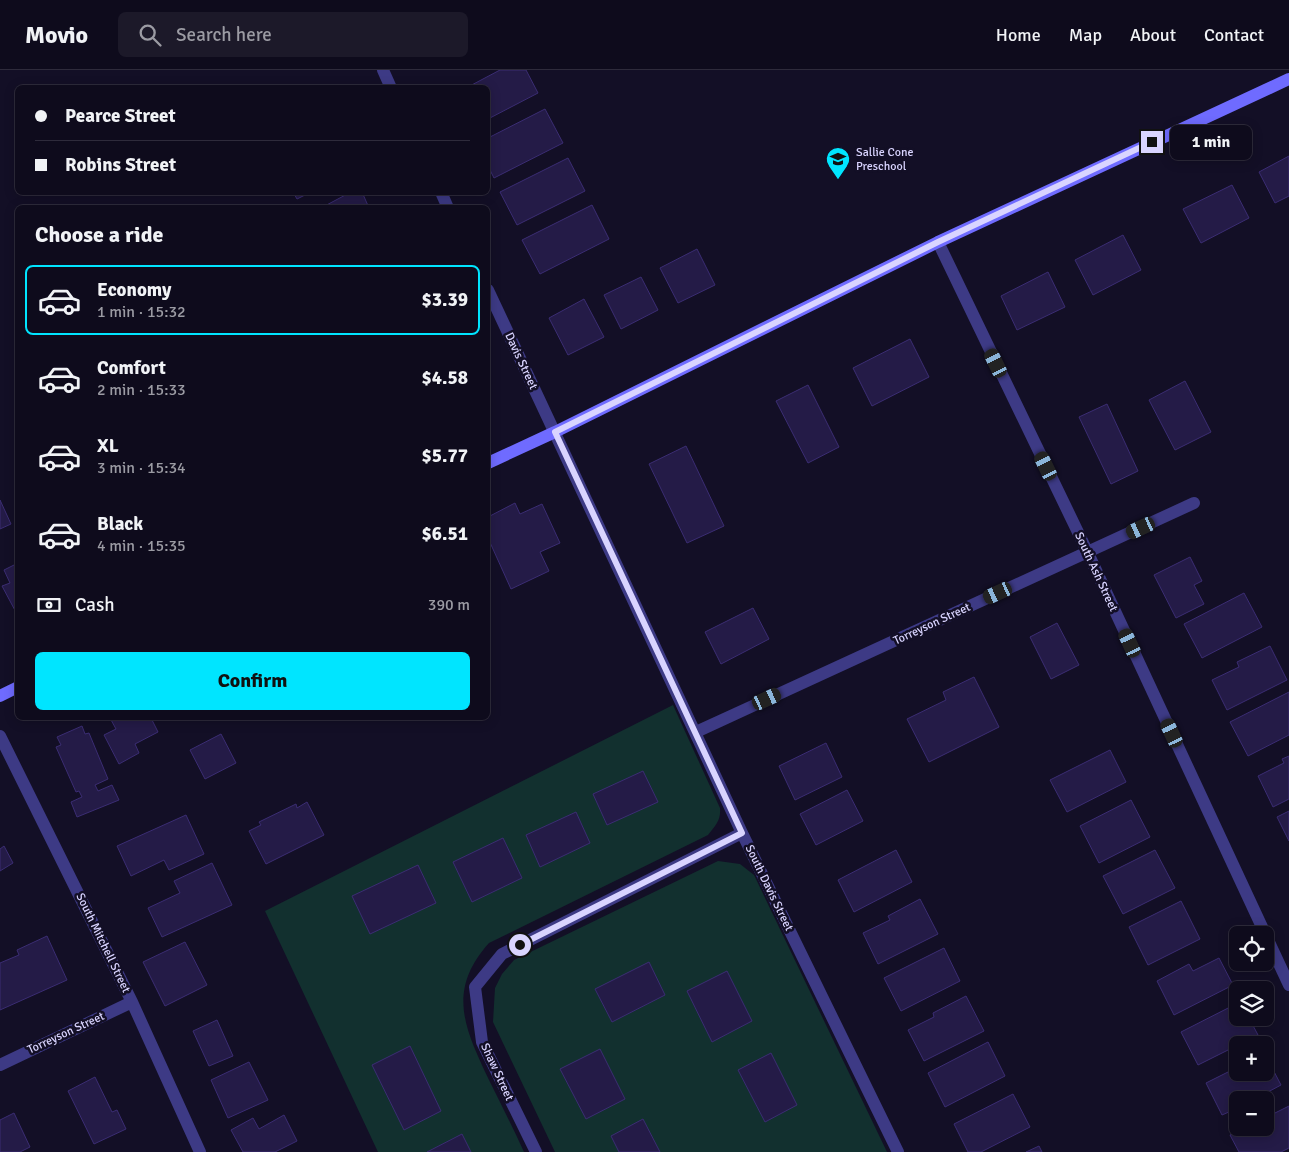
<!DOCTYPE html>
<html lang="en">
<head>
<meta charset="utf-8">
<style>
  body { margin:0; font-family:Signika,sans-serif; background:#1c1929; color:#f1f3f6; height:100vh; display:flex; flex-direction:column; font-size:19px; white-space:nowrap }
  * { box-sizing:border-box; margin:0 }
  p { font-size:16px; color:#9b9ba3 }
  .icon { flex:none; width:28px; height:28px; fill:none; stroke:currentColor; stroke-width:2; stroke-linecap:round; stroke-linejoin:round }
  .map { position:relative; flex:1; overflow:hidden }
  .details { position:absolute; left:15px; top:135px; width:475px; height:515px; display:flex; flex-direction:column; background:#0e0b1c; border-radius:8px; box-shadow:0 2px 12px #0003,0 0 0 1px #2e2b3b }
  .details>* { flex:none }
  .top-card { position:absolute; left:15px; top:15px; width:475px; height:110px; border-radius:8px; box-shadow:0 2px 12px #0003,0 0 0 1px #2e2b3b; display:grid; align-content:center; height:110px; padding:0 20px; background:#0e0b1c }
  .fabs { position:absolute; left:1229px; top:856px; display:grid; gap:10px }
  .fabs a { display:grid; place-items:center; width:45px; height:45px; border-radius:8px; background:#0e0b1c; box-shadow:0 2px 12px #0003,0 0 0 1px #2e2b3b; font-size:25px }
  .end { position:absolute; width:22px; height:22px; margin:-11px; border:6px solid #d9d4ff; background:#111; box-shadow:0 0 0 2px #111 }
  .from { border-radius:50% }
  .bubble { position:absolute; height:35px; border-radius:8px; background:#0e0b1c; box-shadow:0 2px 12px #0003,0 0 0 1px #2e2b3b; font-size:16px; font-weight:700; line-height:35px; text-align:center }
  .car { position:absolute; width:15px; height:30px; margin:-15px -8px; border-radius:6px; box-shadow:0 0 4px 1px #0007; background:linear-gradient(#222 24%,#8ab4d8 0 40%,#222 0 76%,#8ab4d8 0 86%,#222 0) }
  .top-card b { display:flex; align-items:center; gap:18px; height:48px; font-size:19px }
  .top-card b+b { border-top:1px solid #2e2b3b }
  .top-card i { width:12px; height:12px; background:#f1f3f6 }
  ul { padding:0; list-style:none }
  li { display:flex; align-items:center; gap:15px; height:70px; margin:0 10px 8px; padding:0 10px; border:2px solid transparent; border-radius:8px }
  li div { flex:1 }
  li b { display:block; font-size:19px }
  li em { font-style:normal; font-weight:700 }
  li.active { border-color:#00e5ff }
  li>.icon { width:45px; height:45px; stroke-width:1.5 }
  h2 { padding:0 20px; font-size:22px; line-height:60px }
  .pay { display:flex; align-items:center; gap:12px; height:55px; padding:0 20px; font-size:19px }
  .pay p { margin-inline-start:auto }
  .primary-button { display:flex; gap:10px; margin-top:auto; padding:10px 20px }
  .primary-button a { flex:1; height:58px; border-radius:8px; background:#00e5ff; color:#111; font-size:20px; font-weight:700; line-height:58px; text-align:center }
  header { display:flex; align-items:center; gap:30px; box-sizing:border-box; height:70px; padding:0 25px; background:#0e0b1c; border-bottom:1px solid #2e2b3b }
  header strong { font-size:24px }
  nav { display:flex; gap:28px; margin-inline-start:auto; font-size:18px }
  .search { width:350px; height:45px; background:#1c1929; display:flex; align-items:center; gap:12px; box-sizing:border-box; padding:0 18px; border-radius:8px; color:#9b9ba3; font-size:19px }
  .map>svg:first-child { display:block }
  .grass { fill:#12302f }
  .building { fill:#241b47; stroke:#3b2d73 }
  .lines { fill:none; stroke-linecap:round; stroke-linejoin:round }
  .street { stroke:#3d3a85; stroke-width:12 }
  .secondary { stroke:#6f6bff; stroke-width:12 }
  .route { stroke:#d9d4ff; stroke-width:6 }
  .labels { text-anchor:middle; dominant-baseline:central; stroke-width:5; stroke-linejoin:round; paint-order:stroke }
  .poi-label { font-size:12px; fill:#d9d4ff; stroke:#130f26; text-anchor:start }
  .street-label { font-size:12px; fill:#d9d4ff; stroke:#130f26 }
</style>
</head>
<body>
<header>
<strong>Movio</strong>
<div class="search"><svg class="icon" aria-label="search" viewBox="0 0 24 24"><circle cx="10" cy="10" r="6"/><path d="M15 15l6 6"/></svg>Search here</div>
<nav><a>Home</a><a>Map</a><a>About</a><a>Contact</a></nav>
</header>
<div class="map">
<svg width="1289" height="1082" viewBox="0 0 1289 1082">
  <rect width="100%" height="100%" fill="#130f26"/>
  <path class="grass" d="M673,635l47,103c1,12 -4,17 -12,27l-219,108c-43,48 -24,86 0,137 12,24 24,48 35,72h-146l-113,-241z
    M718,791l22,3 14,11 133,277h-332l-62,-130 2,-34 7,-14 12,-14z"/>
  <path class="building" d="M500,0h26l12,23 -50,26v-31h-22z
    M545,39l18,34 -69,35 -6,-12v-28z
    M1289,86v40l-14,7 -16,-31z
    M568,88l17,33 -68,34 -17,-33z
    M1232,115l17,33 -48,25 -18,-34z
    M293,122h18l-14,7z
    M351,122h11l7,16h-48z
    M592,135l17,34 -69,35 -18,-34z
    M1123,165l18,35 -48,25 -18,-35z
    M697,179l18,36 -37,18 -18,-35z
    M1048,202l17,35 -48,23 -16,-34z
    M641,207l17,33 -37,19 -17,-34z
    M584,229l20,38 -36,18 -19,-37z
    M910,269l19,38 -57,29 -19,-38z
    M1185,311l26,51 -36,18 -26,-50z
    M808,315l31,62 -31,16 -32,-62z
    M1107,334l31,67 -27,13 -32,-67z
    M686,376l38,80 -37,17 -38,-79z
    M0,430l11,24 -11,5z
    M515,433l5,11 22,-10 18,39 -20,9 9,19 -38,18 -23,-51v-21z
    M1190,487l12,24 -8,4 10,19 -28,14 -22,-43z
    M18,493v53l-16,-30 8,-3 -6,-13z
    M1244,523l18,34 -60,31 -18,-34z
    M753,538l16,31 -48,25 -16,-32z
    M1057,553l22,42 -28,14 -21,-42z
    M1270,576l17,34 -60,30 -15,-30 27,-13 -2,-5z
    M974,607l25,50 -70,35 -22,-43 39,-19 -3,-8z
    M1289,622v43l-41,21 -18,-34z
    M110,648h41l7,14 -23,12 4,9 -20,11 -15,-29 12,-6z
    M82,656l3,8 4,-1 19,46 -13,6 3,6 14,-6 7,15 -42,17 -6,-15 11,-5 -3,-6 -3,1 -20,-45 5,-2 -4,-8z
    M221,664l15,29 -31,16 -15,-29z
    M826,673l16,34 -47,23 -16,-34z
    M1110,680l16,32 -59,30 -17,-32z
    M1289,686v43l-16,8 -15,-31 26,-13 -2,-4z
    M643,701l15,31 -51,23 -14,-31z
    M847,720l16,31 -47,24 -16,-31z
    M1131,730l19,37 -51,26 -19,-37z
    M307,732l17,33 -58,29 -17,-33 12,-6 -2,-3 37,-18 1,4z
    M1289,741v30l-12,-24z
    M576,742l14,31 -50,24 -14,-32z
    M186,745l18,39 -35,16 -5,-10 -33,16 -14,-30z
    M503,768l19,40 -50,24 -19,-40z
    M4,776l9,17 -13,8v-22z
    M896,780l16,32 -58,30 -16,-32z
    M1155,780l20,38 -52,26 -20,-38z
    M212,793l20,42 -70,32 -14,-29 32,-15 -6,-12z
    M418,795l18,38 -66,31 -18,-38z
    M920,829l18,35 -60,30 -15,-31 27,-13 -2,-4z
    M1181,831l19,38 -52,26 -19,-38z
    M47,866l20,44 -67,30v-47l19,-8 -2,-5z
    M185,872l22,43 -42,21 -22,-44z
    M944,878l16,33 -59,30 -17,-33z
    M1219,888l14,27 -59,30 -17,-34 32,-17 4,7z
    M649,892l16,33 -53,27 -17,-33z
    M727,901l25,50 -40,21 -25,-51z
    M966,926l18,35 -60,30 -16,-31 26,-13 -1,-4z
    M1238,933v15h11l9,17 -60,30 -17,-33z
    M217,950l16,36 -24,10 -16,-35z
    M988,972l17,34 -60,31 -17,-34z
    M410,976l31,65 -37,19 -32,-65z
    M600,979l25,50 -39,20 -26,-50z
    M771,983l26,52 -32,17 -27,-52z
    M1268,990l13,25 -28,15h-15v8l-16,7 -16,-32 32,-16v5l3,2 24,-2v-10z
    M249,992l19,38 -40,18 -17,-38z
    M95,1007l17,35 5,-2 9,19 -32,15 -26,-53z
    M1013,1024l17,33 -49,25h-13l-14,-28z
    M1289,1036v42l-8,4h-42l-9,-17 16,-7h19v-10z
    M14,1043l16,34 -10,5h-20v-32z
    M284,1045l13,26 -22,11h-32l-12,-22 22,-12 6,11z
    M643,1049l17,33h-41l-8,-16z
    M462,1064l9,18h-44z
    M1039,1076l3,6h-16z"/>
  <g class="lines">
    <path class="street" d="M383,0l8,18
      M441,122l7,16
      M938,172l150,311 201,432
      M488,220l254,543 156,319
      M696,662l498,-229
      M0,666l132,266 68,150
      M0,995l132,-63
      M536,1082l-54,-110 -7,-55 27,-33 240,-121"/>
    <path class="secondary" d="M488,393l67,-31 383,-190 351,-163
      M0,626l18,-9"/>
  </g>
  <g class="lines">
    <path class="route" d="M520,875l222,-112 -187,-401 383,-190 214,-100"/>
  </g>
  <defs>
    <g id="school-pin" transform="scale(1.25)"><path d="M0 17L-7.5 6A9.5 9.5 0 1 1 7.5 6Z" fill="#00e5ff" stroke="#130f26"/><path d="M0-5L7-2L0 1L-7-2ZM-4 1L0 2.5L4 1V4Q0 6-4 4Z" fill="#111"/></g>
  </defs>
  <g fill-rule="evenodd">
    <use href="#school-pin" x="838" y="89"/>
  </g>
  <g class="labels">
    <g class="poi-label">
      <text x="856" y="82">Sallie Cone<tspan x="856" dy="14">Preschool</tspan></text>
    </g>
    <g class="street-label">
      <text transform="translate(521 291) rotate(65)">Davis Street</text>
      <text transform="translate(1096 502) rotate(65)">South Ash Street</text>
      <text transform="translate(932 554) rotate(-25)">Torreyson Street</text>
      <text transform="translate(769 818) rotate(64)">South Davis Street</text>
      <text transform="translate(103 873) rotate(64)">South Mitchell Street</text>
      <text transform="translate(66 963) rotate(-25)">Torreyson Street</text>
      <text transform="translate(497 1002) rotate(65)">Shaw Street</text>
    </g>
  </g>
</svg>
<div class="fabs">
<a><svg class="icon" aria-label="locate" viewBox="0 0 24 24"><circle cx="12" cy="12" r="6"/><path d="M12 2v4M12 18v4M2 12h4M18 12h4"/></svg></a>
<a><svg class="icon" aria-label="layers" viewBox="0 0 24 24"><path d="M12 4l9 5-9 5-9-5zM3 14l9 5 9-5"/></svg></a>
<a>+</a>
<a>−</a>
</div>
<i class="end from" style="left:520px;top:875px"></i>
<i class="end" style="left:1152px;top:72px"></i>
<div class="bubble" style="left:1170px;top:55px;width:82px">1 min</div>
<i class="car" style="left:996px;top:293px;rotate:334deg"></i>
<i class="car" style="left:1046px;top:396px;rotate:334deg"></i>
<i class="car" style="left:1141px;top:458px;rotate:245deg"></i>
<i class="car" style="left:998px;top:523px;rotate:245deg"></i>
<i class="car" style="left:1130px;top:573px;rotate:335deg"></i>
<i class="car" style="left:767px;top:629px;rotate:65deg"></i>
<i class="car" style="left:1172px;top:663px;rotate:335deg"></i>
<div class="top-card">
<b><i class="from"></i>Pearce Street</b>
<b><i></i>Robins Street</b>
</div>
<section class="details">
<h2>Choose a ride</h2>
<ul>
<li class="active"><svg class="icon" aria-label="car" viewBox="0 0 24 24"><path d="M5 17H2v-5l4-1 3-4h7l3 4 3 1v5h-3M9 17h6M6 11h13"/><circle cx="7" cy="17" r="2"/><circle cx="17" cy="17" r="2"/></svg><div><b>Economy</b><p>1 min · 15:32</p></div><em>$3.39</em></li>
<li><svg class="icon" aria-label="car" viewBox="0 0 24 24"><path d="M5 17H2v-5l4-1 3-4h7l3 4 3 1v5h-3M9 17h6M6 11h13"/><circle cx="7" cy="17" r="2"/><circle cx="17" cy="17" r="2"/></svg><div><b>Comfort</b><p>2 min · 15:33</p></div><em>$4.58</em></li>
<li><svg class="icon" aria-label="car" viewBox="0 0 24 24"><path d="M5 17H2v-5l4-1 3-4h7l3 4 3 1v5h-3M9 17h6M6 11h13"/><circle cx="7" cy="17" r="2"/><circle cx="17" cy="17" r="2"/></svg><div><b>XL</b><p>3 min · 15:34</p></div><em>$5.77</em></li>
<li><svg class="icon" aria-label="car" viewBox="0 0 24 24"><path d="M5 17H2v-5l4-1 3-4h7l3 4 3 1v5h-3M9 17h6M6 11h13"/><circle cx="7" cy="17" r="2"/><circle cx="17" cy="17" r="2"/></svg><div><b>Black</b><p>4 min · 15:35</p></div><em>$6.51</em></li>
</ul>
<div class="pay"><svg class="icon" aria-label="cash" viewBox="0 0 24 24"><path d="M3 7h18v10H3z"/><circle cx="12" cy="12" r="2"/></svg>Cash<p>390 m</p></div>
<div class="primary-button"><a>Confirm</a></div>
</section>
</div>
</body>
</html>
